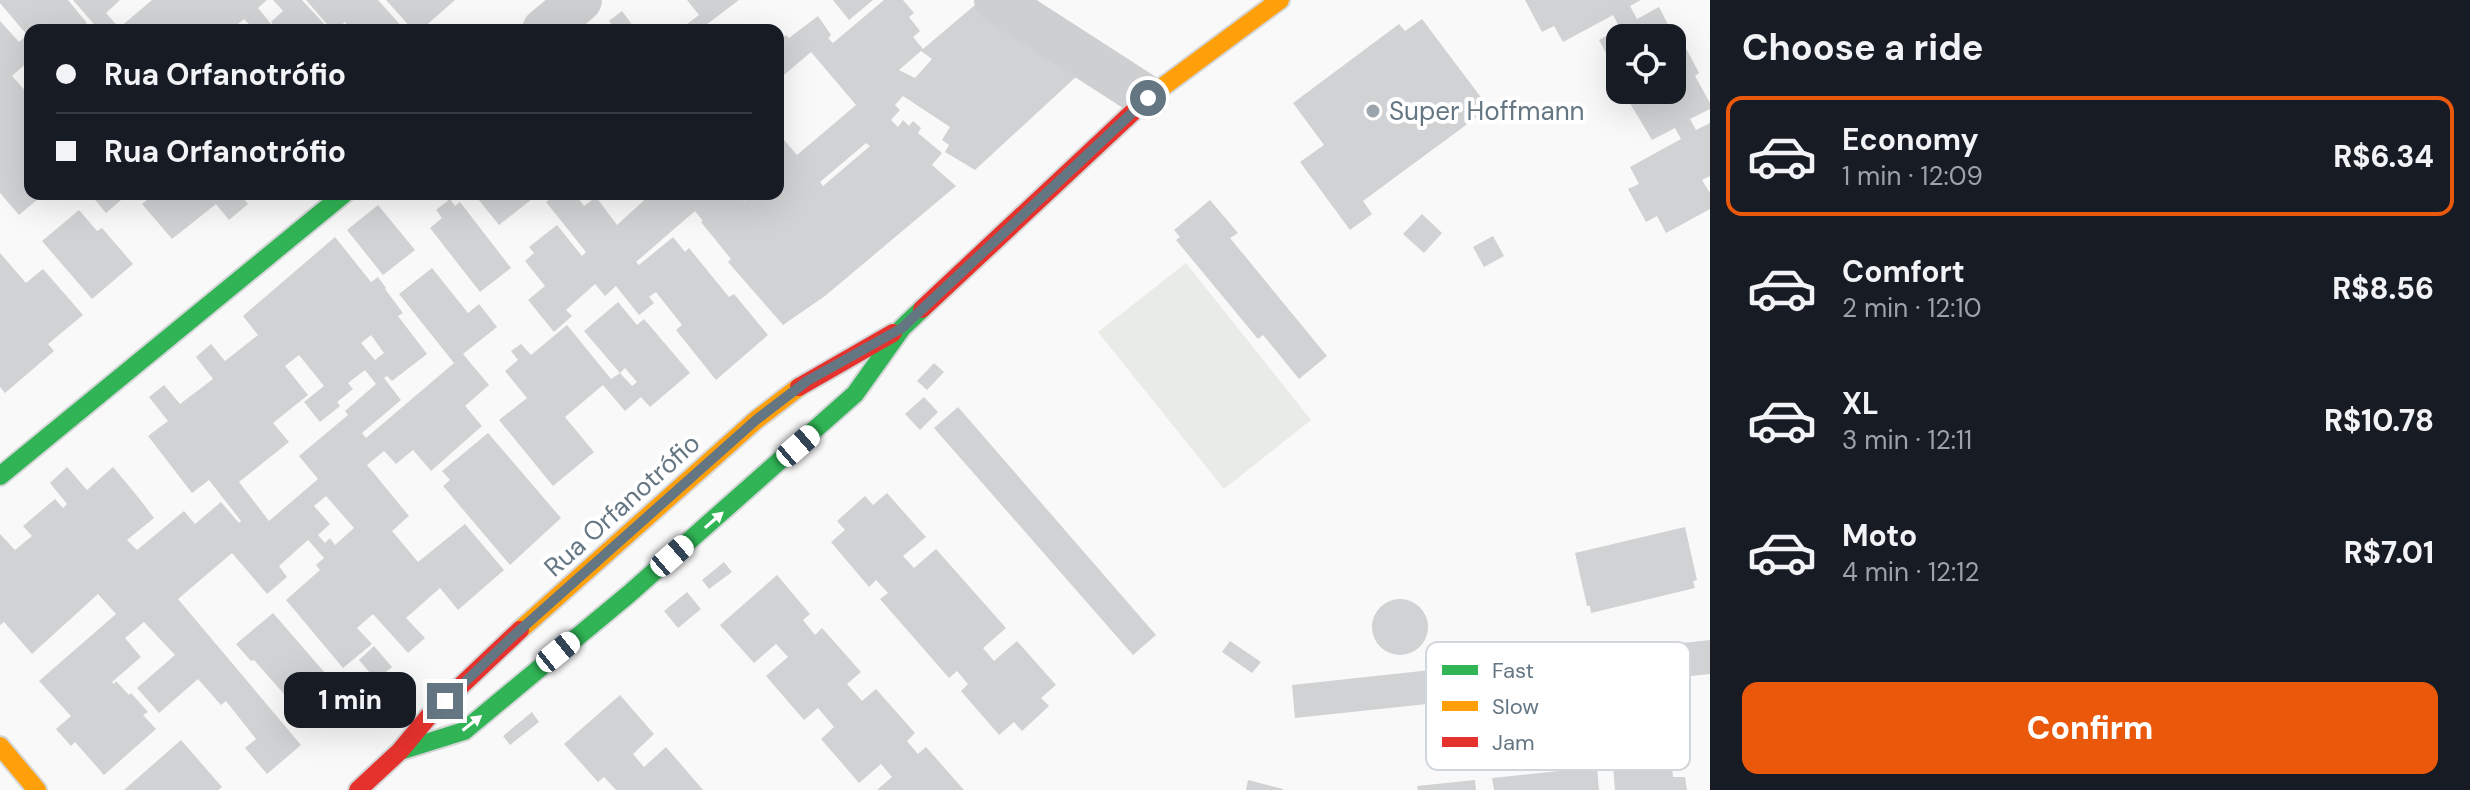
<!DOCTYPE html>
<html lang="en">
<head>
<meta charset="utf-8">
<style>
  body { margin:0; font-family:"DM Sans",sans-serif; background:#20242c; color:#f1f3f6; height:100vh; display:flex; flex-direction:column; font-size:30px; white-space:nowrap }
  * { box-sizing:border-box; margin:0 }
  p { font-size:26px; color:#9ea1a6 }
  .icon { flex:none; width:44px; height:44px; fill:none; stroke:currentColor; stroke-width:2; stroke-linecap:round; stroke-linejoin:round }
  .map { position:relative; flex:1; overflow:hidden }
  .side { display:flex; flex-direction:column; background:#171b24; width:760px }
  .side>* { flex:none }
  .guide { position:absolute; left:24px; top:24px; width:760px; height:176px; border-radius:16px; box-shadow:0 8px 32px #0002; display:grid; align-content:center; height:176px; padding:0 32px; background:#171b24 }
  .buttons { position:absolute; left:1606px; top:24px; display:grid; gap:16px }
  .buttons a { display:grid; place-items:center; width:80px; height:80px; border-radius:16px; background:#171b24; box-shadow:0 8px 32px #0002; font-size:40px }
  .end { position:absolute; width:36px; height:36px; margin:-18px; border:10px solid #657683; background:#fff; box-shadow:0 0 0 4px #fff }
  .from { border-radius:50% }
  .bubble { position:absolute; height:56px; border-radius:16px; background:#171b24; box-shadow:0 8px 32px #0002; font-size:26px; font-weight:800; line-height:56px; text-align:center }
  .car { position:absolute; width:24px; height:48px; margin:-24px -12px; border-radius:10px; box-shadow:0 0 6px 2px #0007; background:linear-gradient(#fff 24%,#345 0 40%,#fff 0 76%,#345 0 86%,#fff 0) }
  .guide b { display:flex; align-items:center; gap:28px; height:76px; font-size:30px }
  .guide b+b { border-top:2px solid #363941 }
  .guide i { width:20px; height:20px; background:#f1f3f6 }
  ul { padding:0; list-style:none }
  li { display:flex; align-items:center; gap:24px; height:120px; margin:0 16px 12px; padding:0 16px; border:4px solid transparent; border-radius:16px }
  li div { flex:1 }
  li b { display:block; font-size:30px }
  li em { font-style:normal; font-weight:800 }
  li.current { border-color:#ea580c }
  li>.icon { width:72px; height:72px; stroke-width:1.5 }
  h2 { padding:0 32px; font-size:36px; line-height:96px }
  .primary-button { display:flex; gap:16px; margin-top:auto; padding:16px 32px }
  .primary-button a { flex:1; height:92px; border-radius:16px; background:#ea580c; color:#fff; font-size:32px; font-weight:800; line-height:92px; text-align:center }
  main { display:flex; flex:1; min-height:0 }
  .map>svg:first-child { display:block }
  .green { fill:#e8ebe6 }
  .building { fill:#d0d2d3; fill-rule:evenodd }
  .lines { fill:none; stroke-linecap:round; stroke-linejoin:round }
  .fast-casing { stroke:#d5d6d7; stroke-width:22 }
  .slow-casing { stroke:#d5d6d7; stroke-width:22 }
  .jam-casing { stroke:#d5d6d7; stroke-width:22 }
  .street { stroke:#cecfd0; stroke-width:44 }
  .fast { stroke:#30b455; stroke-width:18 }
  .slow { stroke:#ff9f0a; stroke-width:18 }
  .jam { stroke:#e5322d; stroke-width:18 }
  .oneway { fill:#fff }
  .route { stroke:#657683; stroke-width:10 }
  .poi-dot { fill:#99a4ac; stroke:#fff; stroke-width:3 }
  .labels { text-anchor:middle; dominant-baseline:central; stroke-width:8; stroke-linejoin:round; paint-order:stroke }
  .poi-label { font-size:26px; fill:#657683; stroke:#fff; text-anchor:start }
  .street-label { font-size:26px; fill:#657683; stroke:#fff }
  .key { fill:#fff; stroke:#d1d6da; stroke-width:2 }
  .key-label { font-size:22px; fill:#657683 }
</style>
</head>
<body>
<main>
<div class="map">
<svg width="1710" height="790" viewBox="0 0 1710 790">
  <rect width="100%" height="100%" fill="#f9f9f9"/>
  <path class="green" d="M1186,263l125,157 -87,69 -126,-157z"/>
  <path class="building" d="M0,0h68l19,23 -8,7h-49v30l-18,16 18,20v98h14l-25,21 -19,-22v-172l19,21 8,-7 -27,-32z
    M73,0h47l-14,13 13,15 33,-28h115l-9,8 13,16 -7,6h-20l6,-5 -6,-6 -13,11h-132z
    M273,0h29l25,27 -1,3h-48l-7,-8 12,-11z
    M306,0h72l27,30h-63l5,-5 -2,-3 -10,8h-3z
    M386,0h69l-34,30h-8z
    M687,0h52l-33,25 4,5h-31l20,-15z
    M833,0h40l-24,20z
    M884,0h19l11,13 -5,4 11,14 -7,6 10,12 52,-44 88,57 14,14 -102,94 -30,-18 4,-7 -7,-5 8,-13 -47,-31 -8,9 5,5 -9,10 7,7 5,-7 6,6 4,-5 8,7 -3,5 24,20 -10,12 24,21 -131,110 -42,29 -55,-63 3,-3 -30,-37 2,-1 -8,-10 -59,51 3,3 34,-28 12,15 4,-4 40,49 5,-3 34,41 -52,45 -40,-50 6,-5 -26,-33 -7,5 5,6 -15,12 -23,-29 -11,10 -10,-12 -29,26 6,6 -18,16 -26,-32 17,-14 -20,-25 9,-8 -5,-6 28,-22 25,31 4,-4 -40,-50 10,-8h19l9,12 12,-9 21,28 34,-31h92l-3,2 4,5 8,-7 5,5 5,-5h16v-13l5,-4 -5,-5v-39l19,22 59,-50 -45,-53 -33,28v-39l8,-6 3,3 29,-22 13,19 -3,3 5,5zM921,51l11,8 -17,19 -16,-8zM866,143l4,3 -47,40 -3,-4z
    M1525,0h116l-11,6 7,13 22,-12 16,31 4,-3 20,38 -4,3 15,27v6l-20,10 6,11 14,-7v53l-8,4 8,13v16l-44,24 -9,-17 -11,6 -18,-33 11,-5 -9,-17 51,-28 -6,-11 -23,12 -30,-50h50v-52h-52v48l-7,-14 2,-2 -16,-30 21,-12 -7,-13 -50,27 -9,-16 -12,6z
    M622,11l14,19h-20l-7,-9z
    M1422,19l67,89 -126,93 9,13 -22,16 -50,-68 24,-17 -31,-42 106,-79 6,7z
    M90,194h38l-22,19z
    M154,194h86l8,10 -19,16 -13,-16 -44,35 -30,-35z
    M474,194h54l4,5 -33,26z
    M450,199l5,7 5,-4 51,66 -31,24 -50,-64 12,-10 -6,-8z
    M1210,200l28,33 -8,5 97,118 -28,23 -36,-44 -5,4 -82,-99 4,-3 -6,-7z
    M378,205l37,45 -32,25 -36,-45z
    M79,210l18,21 5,-3 31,36 -41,35 -50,-58z
    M1422,214l20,19 -18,20 -21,-19z
    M1493,236l11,20 -20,11 -11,-20z
    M335,237l36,45 7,-5 8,11 -1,1 18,24 -5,3 29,38 -35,27 -5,-5 -3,2 17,22 -39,33 4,5 88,-75 -55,-69 33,-26 36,45 11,-9 18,23 -34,27 26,31 -24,21 17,20 -51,45 -18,-21 -17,14 -12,-13 -17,14 42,51 -17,15 26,31 47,-38 39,46 -46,40 -18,-22 -34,30 19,20 -17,15 -35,-39 -16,14 15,16 -29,24 -57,-68 34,-30 -4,-5 8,-7 -16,-18 -29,26 8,11 -20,17 -35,-41 -54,46 123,146 -34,29 -22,-26 11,-9 -30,-38 -5,4 -23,-26 -39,34 -22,-25 38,-33 -31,-33 -19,16 16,19 -29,25 2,2 2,-3 13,14 2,-2 17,19 -5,3 13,14 -52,46 -29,-33 -4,4 -15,-17 15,-13 -32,-35 77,-67 -18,-20 -66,60 -28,-32 -4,3v-91l15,16 17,-14 -9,-10 32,-27 8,9 4,-4 -17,-21 17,-16 20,23 26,-23 25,30 16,21 -27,22 10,10 47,-39 11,13 26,-22 18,21 2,-2 -32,-41 -17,13 -44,-57 20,-15 -19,-24 15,-12 16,19 33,-25 -17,-22 15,-13 14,17 33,-26 -15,-19zM371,335l13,18 -9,7 -14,-17zM299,355l25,31 -20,16 16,20 20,-16 -3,-4 16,-13 -5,-6 17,-13 11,14 -31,27 3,4 -49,41 19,23 -49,42 -30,-39 50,-40 -16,-19 35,-28 -23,-29zM326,496l28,32 -19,17 -5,-7 -5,5 -7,-8 12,-11 -16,-18z
    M0,253l26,30 17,-14 40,46 -35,29 6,7 -49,42 -5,-6z
    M618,302l19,23 7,-6 46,54 -40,34 -9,-10 -16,14 -22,-26 -38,32 29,35 -41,34 -54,-66 28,-22 -22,-27 13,-11 -7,-9 10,-7 10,11 36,-30 44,54 9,-6 12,13 5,-4 -12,-14 -5,5 -36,-42z
    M934,363l10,9 -17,18 -10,-9z
    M924,397l14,15 -18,18 -15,-16z
    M958,407l198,228 -23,20 -199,-227z
    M488,433l73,85 -51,47 -67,-79 7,-6 -8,-9z
    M887,493l39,44 -23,19 11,12 22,-19 70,79 -23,20 11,13 23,-20 39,44 -15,13 8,8 -27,25 -8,-9 -15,13 -38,-44 7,-7 -11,-13 -8,7 -69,-79 8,-6 -12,-13 -7,7 -38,-45 14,-12 -8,-9 28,-25 8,9z
    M1685,527l12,53 -4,1 2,7 -104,25 -1,-7h-3l-12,-53z
    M724,562l8,10 -23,17 -7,-9z
    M777,575l33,39 -7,6 12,15 7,-7 39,44 -14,12 15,17 14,-12 39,44 -8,8 11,13 8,-7 38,43h-87l15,-13 -11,-13 -22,19 -38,-44 13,-12 -16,-19 -14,12 -38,-44 22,-19 -12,-13 -22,19 -34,-38z
    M687,592l14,17 -23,19 -14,-17z
    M1372 627a28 28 0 1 1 56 0a28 28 0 1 1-56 0Z
    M273,613l59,68 -34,29 -44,-50 -3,1 -15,-17z
    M1710,640v34l-415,44 -3,-33z
    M1230,641l31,21 -9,11 -30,-21z
    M374,646l18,21 -16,13 -17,-20z
    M620,695l34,39 -21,20 11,13 22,-20 37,43h-87l-12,-13 -6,5 -34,-38z
    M532,712l7,10 -29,23 -7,-9z
    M181,740l41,47 -4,3h-94z
    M1671,758l2,19h12l2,13h-72l-2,-25z
    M1597,767l2,23h-105l-2,-12z
    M1248,780l35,9v1h-37z
    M1475,780l1,10h-58l-1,-4z"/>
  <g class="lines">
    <g class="fast-casing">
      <path id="fast" d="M0,476l344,-282
        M400,751l64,-20 165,-137 226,-200 47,-66 20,-19"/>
    </g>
    <g class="slow-casing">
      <path id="slow" d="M1149,97l131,-97
        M520,630l236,-210 43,-33
        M0,746l37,44"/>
    </g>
    <g class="jam-casing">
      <path id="jam" d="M922,309l227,-212
        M799,387l94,-54
        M358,790l42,-39 29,-35 91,-86"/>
    </g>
    <path class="street" d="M996,0l152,98
      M544,30l36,-30"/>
    <use href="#fast" class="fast"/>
    <use href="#slow" class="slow"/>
    <use href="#jam" class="jam"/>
  </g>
  <defs><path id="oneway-solid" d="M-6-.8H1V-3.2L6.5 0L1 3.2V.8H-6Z" transform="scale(2)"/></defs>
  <g class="oneway">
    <use href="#oneway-solid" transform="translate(714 520) rotate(-41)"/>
    <use href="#oneway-solid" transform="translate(472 723) rotate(-38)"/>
  </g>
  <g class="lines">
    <path class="route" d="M445,701l66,-63 245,-218 51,-39 95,-53 246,-230"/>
  </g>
  <circle class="poi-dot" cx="1373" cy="111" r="8"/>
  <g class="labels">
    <g class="poi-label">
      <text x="1389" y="111">Super Hoffmann</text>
    </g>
    <g class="street-label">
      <text transform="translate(622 505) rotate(-42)">Rua Orfanotrófio</text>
    </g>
  </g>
  <rect x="1426" y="642" width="264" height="128" rx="12" class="key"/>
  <rect x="1442" y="665" width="36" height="10" fill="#30b455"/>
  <rect x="1442" y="701" width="36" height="10" fill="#ff9f0a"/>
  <rect x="1442" y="737" width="36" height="10" fill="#e5322d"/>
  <g class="key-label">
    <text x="1492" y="678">Fast</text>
    <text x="1492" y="714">Slow</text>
    <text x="1492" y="750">Jam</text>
  </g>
</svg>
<div class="buttons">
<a><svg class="icon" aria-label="locate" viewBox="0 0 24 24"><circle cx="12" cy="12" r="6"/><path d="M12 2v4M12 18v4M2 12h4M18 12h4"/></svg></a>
</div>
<i class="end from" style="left:1148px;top:98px"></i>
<i class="end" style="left:445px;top:701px"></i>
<div class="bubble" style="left:284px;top:672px;width:132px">1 min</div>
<i class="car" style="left:798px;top:446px;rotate:49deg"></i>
<i class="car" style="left:672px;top:556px;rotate:49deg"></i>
<i class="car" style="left:558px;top:652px;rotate:51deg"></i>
<div class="guide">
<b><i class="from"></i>Rua Orfanotrófio</b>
<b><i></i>Rua Orfanotrófio</b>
</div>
</div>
<section class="side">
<h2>Choose a ride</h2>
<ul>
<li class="current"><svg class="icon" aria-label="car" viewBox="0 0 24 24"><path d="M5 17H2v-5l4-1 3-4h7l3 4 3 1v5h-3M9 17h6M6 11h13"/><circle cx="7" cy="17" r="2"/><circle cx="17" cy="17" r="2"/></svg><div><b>Economy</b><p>1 min · 12:09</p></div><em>R$6.34</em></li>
<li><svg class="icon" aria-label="car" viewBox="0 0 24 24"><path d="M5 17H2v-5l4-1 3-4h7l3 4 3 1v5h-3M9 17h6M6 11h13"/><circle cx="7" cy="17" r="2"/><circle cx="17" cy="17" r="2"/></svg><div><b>Comfort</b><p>2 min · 12:10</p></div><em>R$8.56</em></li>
<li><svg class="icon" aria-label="car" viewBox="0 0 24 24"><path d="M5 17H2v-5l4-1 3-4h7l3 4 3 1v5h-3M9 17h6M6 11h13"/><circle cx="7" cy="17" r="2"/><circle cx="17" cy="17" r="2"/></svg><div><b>XL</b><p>3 min · 12:11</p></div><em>R$10.78</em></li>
<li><svg class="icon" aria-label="car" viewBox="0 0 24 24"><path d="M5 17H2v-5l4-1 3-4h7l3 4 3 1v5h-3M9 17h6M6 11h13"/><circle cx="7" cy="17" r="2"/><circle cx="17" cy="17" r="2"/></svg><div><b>Moto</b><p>4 min · 12:12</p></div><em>R$7.01</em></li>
</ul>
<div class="primary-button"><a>Confirm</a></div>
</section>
</main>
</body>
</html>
